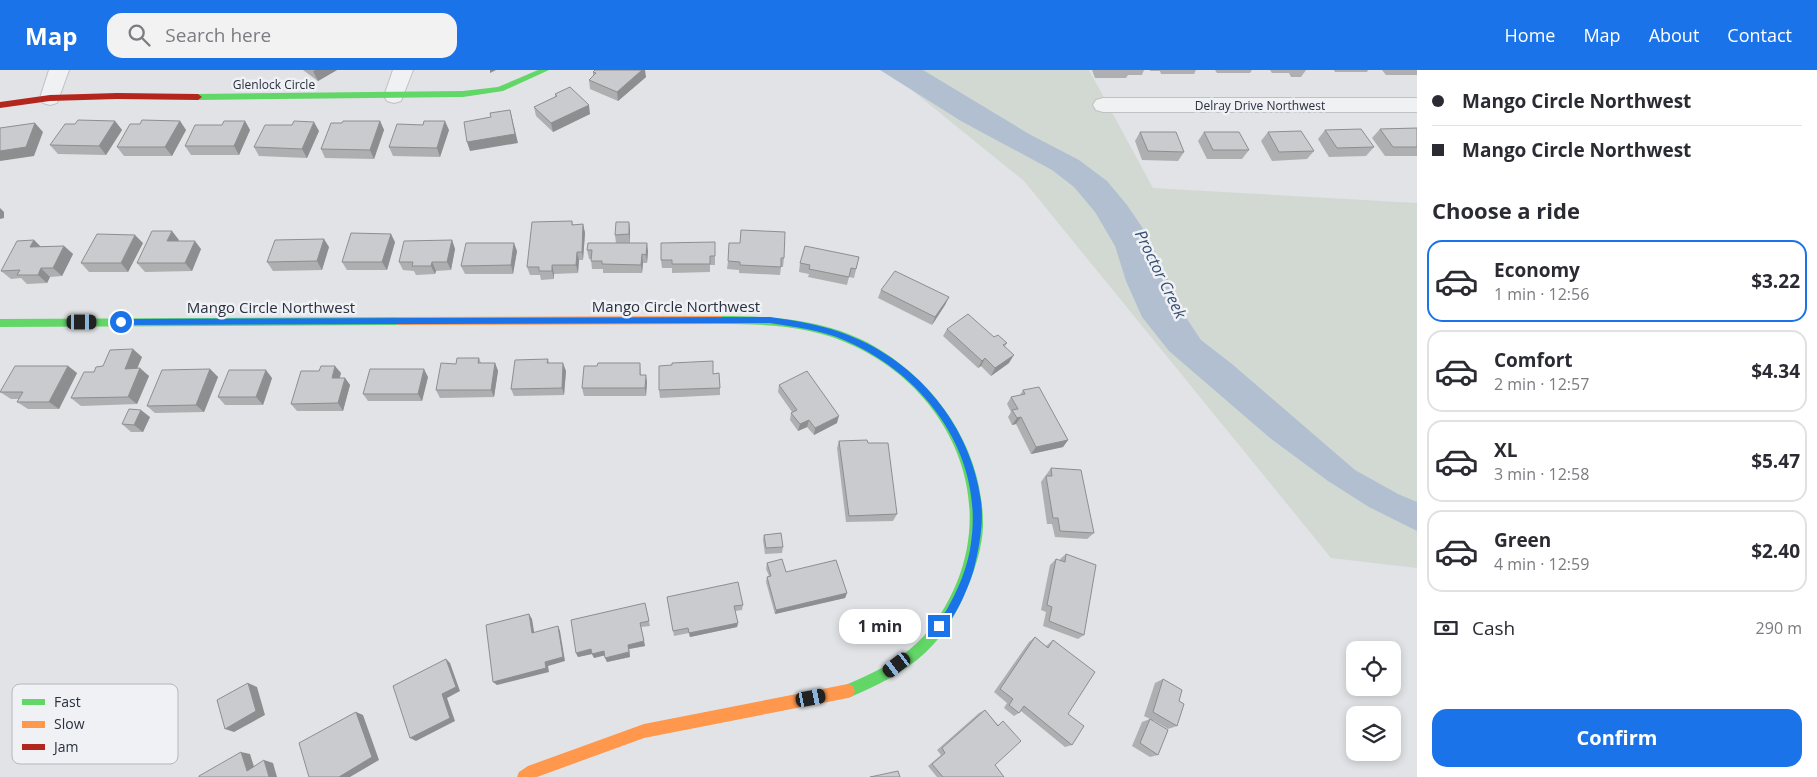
<!DOCTYPE html>
<html lang="en">
<head>
<meta charset="utf-8">
<style>
  body { margin:0; font-family:"Open Sans",sans-serif; background:#f2f2f3; color:#2b2b33; height:100vh; display:flex; flex-direction:column; font-size:19px; white-space:nowrap }
  * { box-sizing:border-box; margin:0 }
  p { font-size:16px; color:#7c7c81 }
  .icon { flex:none; width:28px; height:28px; fill:none; stroke:currentColor; stroke-width:2; stroke-linecap:round; stroke-linejoin:round }
  .map { position:relative; flex:1; overflow:hidden }
  .details { display:flex; flex-direction:column; background:#fff; width:400px }
  .details>* { flex:none }
  .hud { display:grid; align-content:center; height:110px; padding:0 15px; background:#fff }
  .fabs { position:absolute; left:1346px; top:571px; display:grid; gap:10px }
  .fabs a { display:grid; place-items:center; width:55px; height:55px; border-radius:10px; background:#fff; box-shadow:0 2px 8px #0003; font-size:25px }
  .end { position:absolute; width:22px; height:22px; margin:-11px; border:6px solid #1a73e8; background:#fff; box-shadow:0 0 0 2px #fff }
  .from { border-radius:50% }
  .bubble { position:absolute; height:35px; border-radius:15px; background:#fff; box-shadow:0 2px 8px #0003; font-size:16px; font-weight:700; line-height:35px; text-align:center }
  .car { position:absolute; width:15px; height:30px; margin:-15px -8px; border-radius:6px; box-shadow:0 0 4px 1px #0007; background:linear-gradient(#222 24%,#8ab4d8 0 40%,#222 0 76%,#8ab4d8 0 86%,#222 0) }
  .hud b { display:flex; align-items:center; gap:18px; height:48px; font-size:19px }
  .hud b+b { border-top:1px solid #e1e1e2 }
  .hud i { width:12px; height:12px; background:#2b2b33 }
  ul { padding:0; list-style:none }
  li { display:flex; align-items:center; gap:15px; height:82px; margin:0 10px 8px; padding:0 5px; border:2px solid #e1e1e2; border-radius:15px }
  li div { flex:1 }
  li b { display:block; font-size:19px }
  li em { font-style:normal; font-weight:700 }
  li.current { border-color:#1a73e8 }
  li>.icon { width:45px; height:45px; stroke-width:1.5 }
  h2 { padding:0 15px; font-size:22px; line-height:60px }
  .pay { display:flex; align-items:center; gap:12px; height:55px; padding:0 15px; font-size:19px }
  .pay p { margin-inline-start:auto }
  .button { display:flex; gap:10px; margin-top:auto; padding:10px 15px }
  .button a { flex:1; height:58px; border-radius:15px; background:#1a73e8; color:#fff; font-size:20px; font-weight:700; line-height:58px; text-align:center }
  header { display:flex; align-items:center; gap:30px; box-sizing:border-box; height:70px; padding:0 25px; background:#1a73e8; color:#fff }
  header strong { font-size:24px }
  nav { display:flex; gap:28px; margin-inline-start:auto; font-size:18px }
  .search { width:350px; height:45px; background:#f2f2f3; display:flex; align-items:center; gap:12px; box-sizing:border-box; padding:0 18px; border-radius:15px; color:#7c7c81; font-size:19px }
  main { display:flex; flex:1; min-height:0 }
  .map>svg:first-child { display:block }
  .green { fill:#d2d9d2 }
  .water { fill:#b1bfd0 }
  .lines { fill:none; stroke-linecap:round; stroke-linejoin:round }
  .street-casing { stroke:#bfc1c4; stroke-width:2 }
  .street { fill:#f0f1f3; fill-rule:evenodd }
  .fast { fill:#63d668; fill-rule:evenodd }
  .slow { fill:#ff974d; fill-rule:evenodd }
  .jam { fill:#b3261e; fill-rule:evenodd }
  .wall { fill:#adafb1 }
  .shaded-wall { fill:#8d8e90 }
  .building { fill:#c9cbce; stroke:#8d8e90 }
  .route { fill:#1a73e8 }
  .labels { text-anchor:middle; dominant-baseline:central; stroke-width:5; stroke-linejoin:round; paint-order:stroke }
  .far-street-label { font-size:12px; fill:#29303e; stroke:#eff1f5 }
  .street-label { font-size:15px; fill:#29303e; stroke:#eff1f5 }
  .water-label { font-size:16px; font-style:italic; fill:#364e6f; stroke:#eff1f5 }
  .key { fill:#eff1f5; stroke:#b4b7be; stroke-width:1 }
  .key-label { font-size:14px; fill:#29303e }
</style>
</head>
<body>
<header>
<strong>Map</strong>
<div class="search"><svg class="icon" aria-label="search" viewBox="0 0 24 24"><circle cx="10" cy="10" r="6"/><path d="M15 15l6 6"/></svg>Search here</div>
<nav><a>Home</a><a>Map</a><a>About</a><a>Contact</a></nav>
</header>
<main>
<div class="map">
<svg width="1417" height="707" viewBox="0 0 1417 707">
  <rect width="100%" height="100%" fill="#e1e3e6"/>
  <path class="green" d="M887,0h202l64,118 264,15v365l-86,-10 -307,-377z"/>
  <path class="water" d="M880,0h43l106,64 50,26 28,21 20,24 17,25 24,49 15,34 18,27 31,24 123,106 43,24 19,8v29l-48,-24 -41,-26 -58,-43 -101,-87 -27,-34 -16,-36 -11,-35 -20,-34 -21,-25 -22,-17 -91,-49z"/>
  <g class="lines">
    <g class="street-casing">
      <path id="street" d="M49,0h20l-12,33 -7,2 -7,-2 -3,-5z
        M393,0h20l-12,31 -7,2 -7,-2 -3,-5z
        M1103,28h314v14h-314l-7,-2 -3,-5 3,-5z"/>
    </g>
    <use href="#street" class="street"/>
    <path class="fast" d="M538,0h11l-46,21 -40,6 -265,3 -4,-3 4,-3 265,-3 35,-4z
      M721,246c55,0 113,4 161,35 60,38 102,103 101,176 -1,20 -7,40 -15,58 -9,25 -23,49 -42,67 -22,21 -50,34 -78,46l-5,-2 -2,-5 2,-5c27,-11 54,-24 75,-44 17,-17 30,-38 39,-60 38,-94 -13,-194 -103,-236 -41,-20 -87,-22 -133,-22l-5,-4z
      M398,247l5,4 -5,4 -398,2v-8z"/>
    <path class="slow" d="M721,246l5,4 -5,4 -323,1 -5,-4 5,-4z
      M848,614l5,2 2,5 -2,5 -5,2 -204,40 -107,39h-20l2,-5 9,-6 116,-42z"/>
    <path class="jam" d="M117,23l81,1 4,3 -4,3 -81,-1 -67,2 -50,7v-6l50,-7z"/>
  </g>
  <path class="wall" d="M303,0h34l-19,11z
    M1092,0h52l-2,5h-14l-2,3h-31z
    M1150,0h46l-2,4h-33l-1,-3h-10z
    M1215,0h37l-2,3h-33z
    M1270,0h36l-5,7h-10l-2,-4h-17z
    M1334,0h34l-1,2h-32z
    M1382,0h35v5h-31z
    M593,2l53,5 -28,24 -28,-12 -1,-9 4,-4z
    M555,24l35,20 -37,18 -17,-16 -2,-9 21,-10z
    M115,51l7,9 -16,25 -48,-1 -8,-9 25,-21z
    M180,51l6,9 -14,26h-48l-7,-9 23,-23z
    M245,51l5,9 -11,25h-48l-6,-9 37,-21z
    M380,51l4,9 -10,29 -49,-1 -4,-9 21,-26z
    M1417,58v28h-32l-13,-18 8,-9z
    M449,60l-9,27 -47,-1 -4,-9z
    M1325,60l49,17 -8,9 -37,1 -11,-18z
    M319,61l-12,27 -48,-2 -5,-9z
    M1140,62l44,20 -6,9 -36,-1 -7,-19z
    M1204,62l45,18 -7,9h-35l-9,-18z
    M1268,62l46,19 -7,8 -35,2 -11,-20z
    M572,151l1,4 10,-1 2,9 -2,27h-4l-1,13 -24,1v5l-13,1 -1,-5h-10l-3,-8z
    M629,152l1,9v12l18,8 -1,12h-4l-1,10h-39v-4h-11l-1,-10h-2l-2,-9 29,-7 -1,-8z
    M34,170l7,7 23,-1 9,8 -11,22 -12,1 -3,6 -20,1 -6,-6 -10,1 -10,-8z
    M179,170l-1,1 23,8 -9,22 -47,1 -8,-9z
    M452,170l3,9 -4,21 -15,1 -1,3 -19,1 -2,-4 -11,-1 -4,-8z
    M395,172l-8,28h-40l-5,-8z
    M715,172v23h-5v7l-38,1v-5h-10l-1,-8z
    M143,173l-15,29h-39l-8,-9z
    M329,177l-7,23 -49,1 -6,-9z
    M517,181l-4,23h-48l-4,-8z
    M859,187l-5,21 -5,-1 -2,8 -39,-8 1,-3 -10,-2 1,-9z
    M784,188l-1,9h-2l-1,8 -41,-2v-3l-12,-1 1,-8z
    M881,220l68,7 -4,8 -13,20 -54,-27z
    M947,259l47,8 13,6 -2,3 4,17 -18,13 -10,-10 -3,2 -35,-32z
    M142,287l-5,11 12,8 -12,28 -56,2 -10,-8 23,-26 9,-6z
    M479,288l2,5h14l3,8 -4,26 -54,1 -4,-8 20,-26z
    M548,289l1,4 17,8 -2,24 -50,1 -3,-7z
    M640,293l1,12 6,7 -1,14h-62l-2,-8 15,-22z
    M68,296l9,7 -18,36h-31l-11,-7 2,-3h-8l-11,-7z
    M210,299l8,8 -14,35 -49,1 -8,-7z
    M341,303l-1,5h5l5,7 -7,26h-46l-6,-7z
    M713,304l7,14v7l-60,3 -1,-8z
    M428,307l-6,24h-54l-5,-7z
    M272,308l-9,27h-38l-7,-8z
    M779,315l58,38 -23,12 -7,-8 -9,4 -8,-11 1,-7 1,-1 -14,-20z
    M1023,320l45,50 -5,7 -32,7 -15,-30 -4,1 -4,-8 3,-5 -4,-8 4,-7 9,-2z
    M150,347l-7,15h-12l-9,-8z
    M839,371l29,2 29,71 -4,7 -47,1 -9,-74z
    M1051,398l43,65 -7,6 -32,-2 -3,-13h-5l-6,-42z
    M764,465l19,12 -1,6 -17,1 -2,-14z
    M1066,484l18,81 -6,4 -35,-13 3,-14 -5,-2 9,-45 6,-6 4,2v-2z
    M767,493l19,9 61,21 -2,5 -70,16 -9,-32 1,-5 2,-1 -3,-7z
    M667,527l76,8 -1,5 -7,1 3,12 -1,4 -47,10 -1,-4 -15,3z
    M645,533l5,23 -9,1 4,19 -16,3 1,8 -23,5 -2,-7 -11,3 -2,-4 -14,3 -2,-4z
    M1035,567l11,9 7,-6 15,74 4,31 -7,2 -44,-36 -2,2 -5,3 -10,-8 3,-5 -13,-11 35,-50z
    M1163,609l16,22 -2,25 -9,3 -15,-9 5,35 -8,2 -18,-11 10,-24 8,-3 -6,-3 11,-33z
    M985,640l13,15 5,-4 -8,44 9,12h-67l-9,-11 13,-11 -4,-5 42,-37z"/>
  <path class="shaded-wall" d="M316,0h21l-19,11 -5,-10z
    M490,0h6l-6,3z
    M642,0h3l1,7 -28,24 -1,-9z
    M589,35l1,9 -37,18 -2,-9z
    M510,40l8,33 -48,8 -3,-9z
    M115,51l7,9 -16,25 -7,-9z
    M180,51l6,9 -14,26 -7,-9z
    M245,51l5,9 -11,25 -5,-9z
    M380,51l4,9 -10,29 -4,-9z
    M445,51l4,9 -9,27 -3,-9z
    M314,52l5,9 -12,27 -5,-9z
    M35,53l8,9 -9,24 -34,5v-10z
    M0,138l4,4v6l-4,1z
    M629,152l1,9v12l-1,-9z
    M583,154l2,9 -2,27 -1,-8z
    M172,161l7,9 -5,9 -7,-8z
    M391,164l4,8 -8,28 -5,-8z
    M135,165l8,8 -15,29 -7,-9z
    M324,169l5,8 -7,23 -5,-9z
    M34,170l9,9 -13,-2z
    M452,170l3,9 -4,21 -4,-8z
    M195,171l6,8 -9,22 -7,-8z
    M514,173l3,8 -4,23 -2,-9z
    M647,173l1,8 -1,12 -1,-8z
    M64,176l9,8 -11,22 -9,-8z
    M577,182l2,8 -1,13 -2,-8z
    M642,184l1,9 -1,10 -1,-8z
    M432,192l4,9 -1,3 -4,-8z
    M552,195l2,9v5l-2,-8z
    M41,198l9,9 -3,6 -9,-8z
    M949,227l-4,8 -13,20 3,-8z
    M133,279l9,8 -8,19 -9,-7z
    M1014,285l-5,8 -18,13 4,-8z
    M985,288l-4,8 -3,2 4,-7z
    M495,293l3,8 -4,26 -3,-7z
    M563,293l3,8 -2,24 -2,-7z
    M68,296l9,7 -18,36 -10,-7z
    M335,296l6,7 -4,12 -5,-7z
    M140,298l9,8 -12,28 -9,-7z
    M210,299l8,8 -14,35 -8,-7z
    M424,299l4,8 -6,24 -4,-7z
    M266,300l6,8 -9,27 -7,-8z
    M646,305l1,7 -1,14 -1,-8z
    M345,308l5,7 -7,26 -5,-8z
    M141,340l9,7 -7,15 -9,-7z
    M839,346l-2,7 -23,12 1,-7z
    M1021,347l-5,7 -4,1 5,-7z
    M809,350l-2,7 -9,4 2,-7z
    M1068,370l-5,7 -32,7 5,-7z
    M847,523l-2,5 -70,16 1,-4z
    M529,544l3,5 3,18 -3,-4z
    M640,553l5,23 -16,3 1,8 -23,5 -2,-4 23,-13z
    M738,553l-1,4 -47,10 -1,-4z
    M558,556l2,5 5,30 -17,5 1,6 -52,13 -4,-3 52,-20z
    M591,579l13,2 2,4 -12,3 -2,-4 -14,3 -2,-4z
    M446,589l4,4 10,28 -13,7 8,23 -39,20 -6,-3 32,-44z
    M248,613l9,4 8,28 -31,17 -9,-3z
    M356,642l7,3 16,45 -29,17h-11z
    M241,682l9,2 6,19 -9,-2z
    M264,690l9,3 4,14h-8z"/>
  <path class="building" d="M595,0h47l-25,22 -28,-12 7,-7 -3,-1z
    M570,17l19,18 -38,18 -17,-16 23,-11 -2,-2z
    M510,40l5,24 -48,8 -3,-20 27,-5 -1,-4z
    M78,50l37,1 -16,25 -49,-1 15,-21h10z
    M142,50l38,1 -15,26h-48l13,-23h10z
    M224,51h21l-11,25h-49l10,-21h27z
    M294,51l20,1 -12,27 -48,-2 11,-22h27z
    M343,51h37l-10,29 -49,-1 10,-26h11z
    M424,51h21l-8,27 -48,-1 8,-23 26,1z
    M35,53l-9,24 -26,4v-23z
    M1417,58v19h-24l-13,-18z
    M1361,59l13,18 -37,1 -12,-18z
    M1301,61l13,20 -35,1 -11,-20z
    M1140,62h36l8,20 -36,-1z
    M1204,62h35l10,18h-36z
    M572,151v4l11,-1 -1,28h-5l-1,13h-24v6h-13v-4h-12l5,-45z
    M616,152h13v12l-14,1z
    M741,160l44,2 -1,26h-3v9l-41,-2v-3l-12,-1 1,-18h11z
    M152,161h20l-5,10h28l-10,22h-48z
    M351,163l40,1 -9,28h-40z
    M97,164l38,1 -14,28h-40z
    M324,169l-7,22 -50,1 8,-22z
    M34,170l-4,7 34,-1 -11,22h-12l-3,7h-21l3,-5 -19,1 16,-30z
    M452,170l-5,22h-15l-1,4h-19l1,-4h-14l5,-21z
    M715,172v14h-5v8h-38v-4h-11v-17z
    M466,173h48l-3,22 -50,1z
    M588,173h59l-1,12 -4,-1 -1,11 -39,-1v-3h-11l1,-11h-5z
    M805,176l54,11 -3,12 -5,-1 -2,9 -40,-8 1,-4 -10,-2z
    M895,201l54,26 -14,20 -54,-27z
    M968,244l26,23 4,-2 9,8 -4,2 11,10 -19,13 -10,-10 -3,3 -35,-32z
    M133,279l-8,20 15,-1 -12,29 -57,1 13,-26h10l2,-5 7,-1 7,-16z
    M457,288h22l-1,5h17l-4,27h-55l5,-27 15,1z
    M548,289l-1,4h16l-1,25 -51,1 4,-29z
    M713,291v13l6,-1 1,15 -61,2v-24l13,-1v-2z
    M598,293h42v12h6l-1,13h-63l2,-22h13z
    M15,296h53l-19,36h-32l6,-10h-23z
    M321,296h14l-3,12h13l-7,25 -47,1 10,-33h18z
    M210,299l-14,36 -49,1 15,-36z
    M370,299h54l-6,25h-55z
    M229,300h37l-10,27h-38z
    M807,301l32,45 -24,12 -6,-8 -9,4 -9,-11 6,-3 -18,-25z
    M1039,317l29,53 -32,7 -15,-30 -4,1 -5,-8 6,-1 -7,-12 14,-3 -2,-4z
    M129,339l12,1 -7,15 -12,-1z
    M867,370l1,3h20l9,71 -48,2 -10,-75z
    M1051,398l30,2 13,63 -34,-2 -2,-13h-5l-7,-42h6z
    M781,463l2,14 -17,1 -2,-13z
    M1066,484l30,11 -12,70 -35,-14 3,-14 -5,-2 9,-46 9,3z
    M782,489l4,13 50,-12 11,33 -71,17 -9,-33 4,-1 -4,-13z
    M738,512l5,23 -9,1 4,17 -49,10 -1,-5 -15,3 -6,-34z
    M645,533l4,18 -9,2 4,18 -16,4 1,7 -24,6 -1,-7 -12,3 -1,-5 -15,4 -5,-33z
    M529,544l3,19 26,-7 5,31 -18,5 1,6 -53,14 -7,-57z
    M1035,567l13,11 5,-8 42,32 -27,42 16,12 -12,19 -48,-39 -5,7 -10,-8 4,-6 -13,-10z
    M446,589l10,28 -14,7 8,24 -40,20 -17,-52z
    M1163,609l19,11 -3,11 5,3 -7,22 -24,-14z
    M248,613l8,28 -31,18 -8,-29z
    M985,640l13,16 5,-5 18,20 -26,24 9,12h-61l-11,-13 13,-11 -3,-5z
    M356,642l16,45 -33,20h-30l-10,-34z
    M1150,649l18,11 -10,25 -18,-12z
    M241,682l6,19 17,-11 5,17h-70v-1z
    M898,701l2,6h-30z"/>
  <path class="route" d="M770,247c27,4 53,8 78,18 70,27 123,91 133,166 3,23 -2,46 -7,68 -4,15 -20,55 -35,62l-4,-5c2,-6 7,-10 11,-15 12,-21 22,-44 25,-68 13,-90 -47,-169 -127,-203 -23,-10 -49,-13 -74,-17l-649,2 -4,-3 4,-3z"/>
  <g class="labels">
    <g class="far-street-label">
      <text x="274" y="14">Glenlock Circle</text>
      <text x="1260" y="35">Delray Drive Northwest</text>
    </g>
    <g class="street-label">
      <text x="676" y="236">Mango Circle Northwest</text>
      <text x="271" y="237">Mango Circle Northwest</text>
    </g>
    <g class="water-label">
      <text transform="translate(1161 204) rotate(64)">Proctor Creek</text>
    </g>
  </g>
  <rect x="12" y="614" width="166" height="80" rx="8" class="key"/>
  <rect x="22" y="629" width="23" height="6" fill="#63d668"/>
  <rect x="22" y="651" width="23" height="7" fill="#ff974d"/>
  <rect x="22" y="674" width="23" height="6" fill="#b3261e"/>
  <g class="key-label">
    <text x="54" y="637">Fast</text>
    <text x="54" y="659">Slow</text>
    <text x="54" y="682">Jam</text>
  </g>
</svg>
<div class="fabs">
<a><svg class="icon" aria-label="locate" viewBox="0 0 24 24"><circle cx="12" cy="12" r="6"/><path d="M12 2v4M12 18v4M2 12h4M18 12h4"/></svg></a>
<a><svg class="icon" aria-label="layers" viewBox="0 0 24 24"><path d="M12 4l9 5-9 5-9-5zM3 14l9 5 9-5"/></svg></a>
</div>
<i class="end from" style="left:121px;top:252px"></i>
<i class="end" style="left:939px;top:556px"></i>
<div class="bubble" style="left:839px;top:539px;width:82px">1 min</div>
<i class="car" style="left:82px;top:252px;rotate:90deg"></i>
<i class="car" style="left:897px;top:595px;rotate:233deg"></i>
<i class="car" style="left:811px;top:628px;rotate:79deg"></i>
</div>
<section class="details">
<div class="hud">
<b><i class="from"></i>Mango Circle Northwest</b>
<b><i></i>Mango Circle Northwest</b>
</div>
<h2>Choose a ride</h2>
<ul>
<li class="current"><svg class="icon" aria-label="car" viewBox="0 0 24 24"><path d="M5 17H2v-5l4-1 3-4h7l3 4 3 1v5h-3M9 17h6M6 11h13"/><circle cx="7" cy="17" r="2"/><circle cx="17" cy="17" r="2"/></svg><div><b>Economy</b><p>1 min · 12:56</p></div><em>$3.22</em></li>
<li><svg class="icon" aria-label="car" viewBox="0 0 24 24"><path d="M5 17H2v-5l4-1 3-4h7l3 4 3 1v5h-3M9 17h6M6 11h13"/><circle cx="7" cy="17" r="2"/><circle cx="17" cy="17" r="2"/></svg><div><b>Comfort</b><p>2 min · 12:57</p></div><em>$4.34</em></li>
<li><svg class="icon" aria-label="car" viewBox="0 0 24 24"><path d="M5 17H2v-5l4-1 3-4h7l3 4 3 1v5h-3M9 17h6M6 11h13"/><circle cx="7" cy="17" r="2"/><circle cx="17" cy="17" r="2"/></svg><div><b>XL</b><p>3 min · 12:58</p></div><em>$5.47</em></li>
<li><svg class="icon" aria-label="car" viewBox="0 0 24 24"><path d="M5 17H2v-5l4-1 3-4h7l3 4 3 1v5h-3M9 17h6M6 11h13"/><circle cx="7" cy="17" r="2"/><circle cx="17" cy="17" r="2"/></svg><div><b>Green</b><p>4 min · 12:59</p></div><em>$2.40</em></li>
</ul>
<div class="pay"><svg class="icon" aria-label="cash" viewBox="0 0 24 24"><path d="M3 7h18v10H3z"/><circle cx="12" cy="12" r="2"/></svg>Cash<p>290 m</p></div>
<div class="button"><a>Confirm</a></div>
</section>
</main>
</body>
</html>
